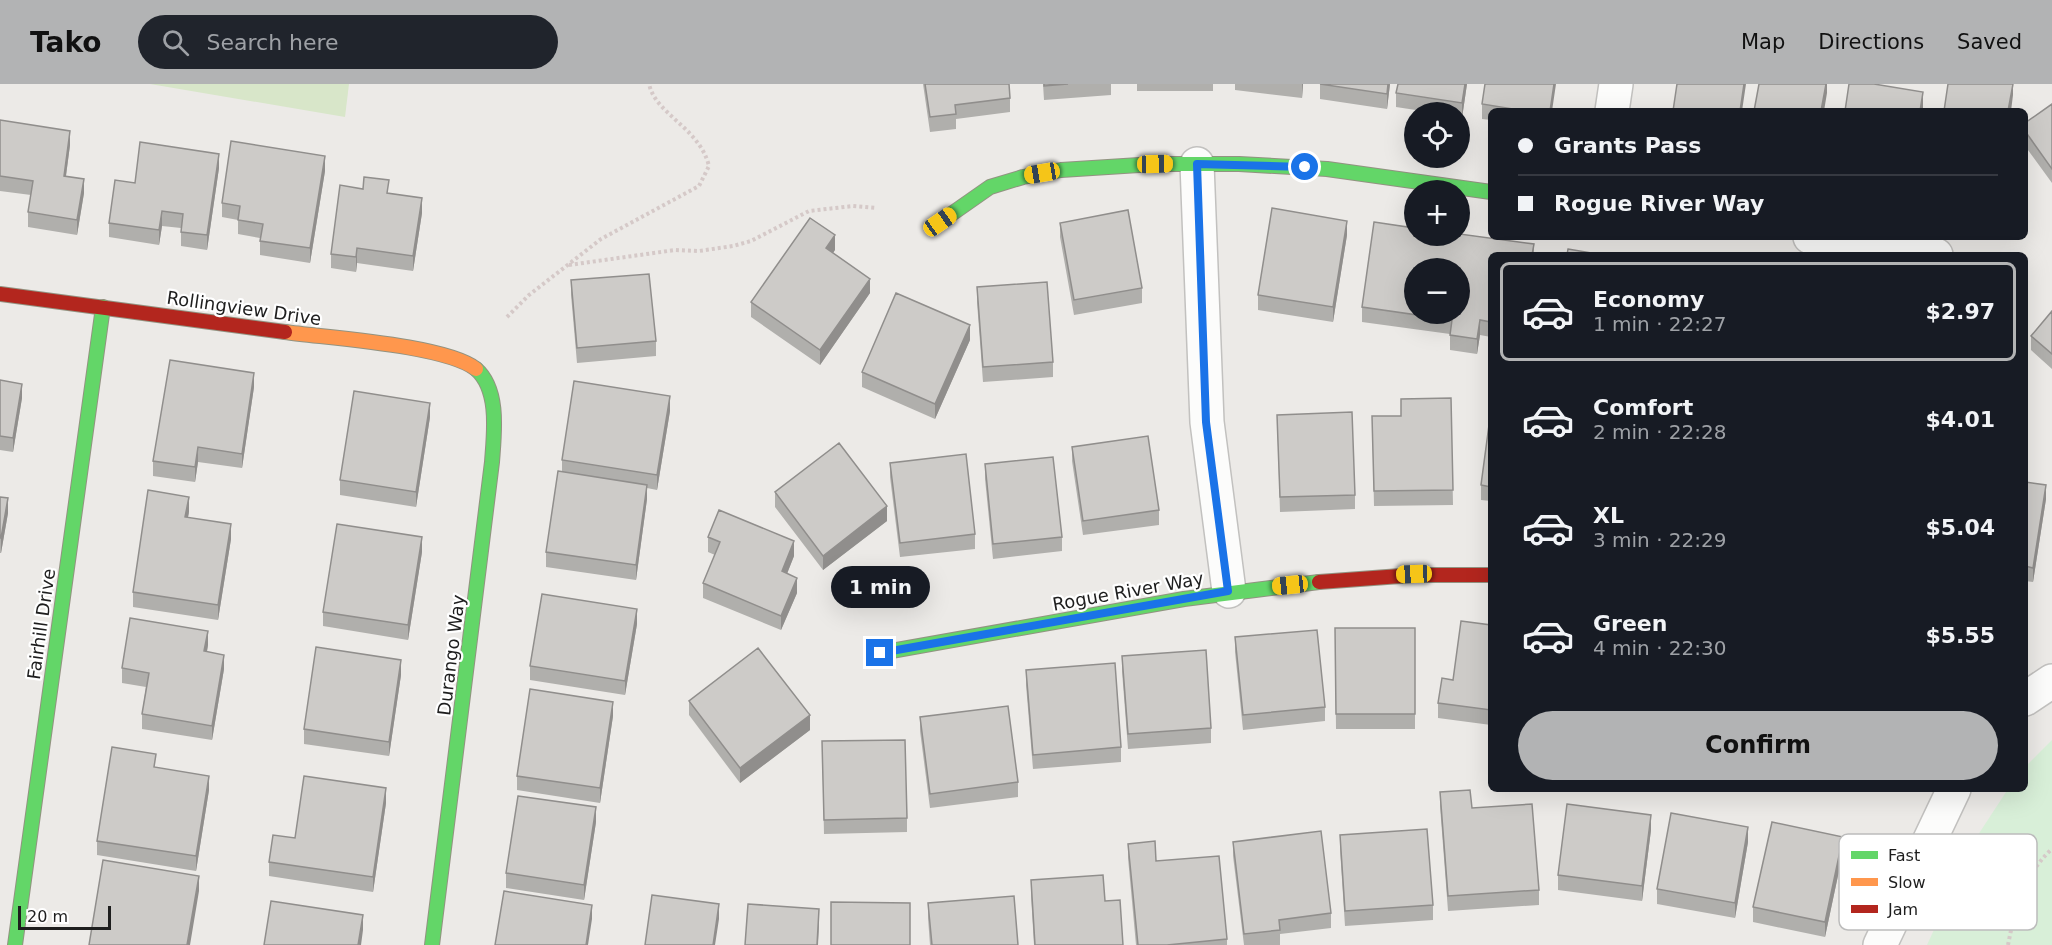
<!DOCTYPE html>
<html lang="en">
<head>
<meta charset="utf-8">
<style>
  body { margin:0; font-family:"DejaVu Sans",sans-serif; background:#20242c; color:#f1f3f6; height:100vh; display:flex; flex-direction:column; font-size:22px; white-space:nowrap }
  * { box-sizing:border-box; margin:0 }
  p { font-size:20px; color:#9ea1a6 }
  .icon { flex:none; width:33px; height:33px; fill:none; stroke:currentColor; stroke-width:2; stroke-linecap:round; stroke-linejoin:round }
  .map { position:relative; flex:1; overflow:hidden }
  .details { position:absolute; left:1488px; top:168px; width:540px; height:540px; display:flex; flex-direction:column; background:#171b24; border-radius:9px; box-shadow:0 6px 24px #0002 }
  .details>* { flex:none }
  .guide { position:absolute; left:1488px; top:24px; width:540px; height:132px; border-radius:9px; box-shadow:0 6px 24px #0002; display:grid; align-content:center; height:132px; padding:0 30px; background:#171b24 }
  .buttons { position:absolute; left:1404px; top:18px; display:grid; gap:12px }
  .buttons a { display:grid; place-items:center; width:66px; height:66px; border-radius:50%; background:#171b24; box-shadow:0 6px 24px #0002; font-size:30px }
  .scale { position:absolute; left:18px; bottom:15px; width:93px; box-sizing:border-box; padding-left:6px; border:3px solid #1e1e1e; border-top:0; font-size:16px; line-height:21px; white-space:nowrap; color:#1e1e1e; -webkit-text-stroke:4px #fff; paint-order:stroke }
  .end { position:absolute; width:27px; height:27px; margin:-14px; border:8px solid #1a73e8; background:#fff; box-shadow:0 0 0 3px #fff }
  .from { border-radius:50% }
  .bubble { position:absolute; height:42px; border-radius:21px; background:#171b24; box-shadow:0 6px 24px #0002; font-size:20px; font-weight:700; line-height:42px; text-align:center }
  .car { position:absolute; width:18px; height:36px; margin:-18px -9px; border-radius:8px; box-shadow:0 0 4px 2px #0007; background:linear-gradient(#f5c518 24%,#345 0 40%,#f5c518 0 76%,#345 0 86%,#f5c518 0) }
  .guide b { display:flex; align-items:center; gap:21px; height:57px; font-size:22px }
  .guide b+b { border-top:2px solid #363941 }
  .guide i { width:15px; height:15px; background:#f1f3f6 }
  ul { padding:10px 0 0; list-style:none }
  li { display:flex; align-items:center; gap:18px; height:99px; margin:0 12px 9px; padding:0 18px; border:3px solid transparent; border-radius:9px }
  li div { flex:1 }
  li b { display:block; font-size:22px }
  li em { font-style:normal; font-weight:700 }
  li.current { border-color:#b2b3b4 }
  li>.icon { width:54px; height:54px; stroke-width:1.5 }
  .button { display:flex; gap:12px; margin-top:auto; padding:12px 30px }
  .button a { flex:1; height:69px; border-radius:36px; background:#b2b3b4; color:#111; font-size:24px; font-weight:700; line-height:69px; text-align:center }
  header { display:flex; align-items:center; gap:36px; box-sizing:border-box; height:84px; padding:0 30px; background:#b2b3b4; color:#111 }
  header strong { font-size:28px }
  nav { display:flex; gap:33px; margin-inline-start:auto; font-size:21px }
  .search { width:420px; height:54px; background:#20242c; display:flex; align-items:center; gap:15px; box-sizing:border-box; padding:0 21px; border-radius:33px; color:#9ea1a6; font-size:22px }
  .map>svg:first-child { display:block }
  .grass { fill:#d8e6c9 }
  .park { fill:#d8efd8 }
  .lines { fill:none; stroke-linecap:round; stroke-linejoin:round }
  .street-casing { stroke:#c2c1bf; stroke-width:36 }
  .fast-casing { stroke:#929381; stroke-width:16 }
  .slow-casing { stroke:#929381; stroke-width:16 }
  .jam-casing { stroke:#929381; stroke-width:16 }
  .path { stroke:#d5c9c8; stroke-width:4; stroke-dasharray:3 3; stroke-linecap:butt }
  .street { stroke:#fcfcfb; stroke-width:33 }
  .fast { stroke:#63d668; stroke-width:14 }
  .slow { stroke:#ff974d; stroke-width:14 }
  .jam { stroke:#b3261e; stroke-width:14 }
  .wall { fill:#b0afac; fill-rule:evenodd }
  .shaded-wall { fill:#908e8c }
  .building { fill:#cdcbc8; stroke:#908e8c; stroke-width:1.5; fill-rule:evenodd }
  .route { stroke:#1a73e8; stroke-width:8 }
  .labels { text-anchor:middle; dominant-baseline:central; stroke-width:4.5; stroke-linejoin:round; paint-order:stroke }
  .street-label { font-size:18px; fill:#1e1e1e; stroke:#fff }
  .key { fill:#fff; stroke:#bcbcbc; stroke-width:1.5 }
  .key-label { font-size:16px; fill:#1e1e1e }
</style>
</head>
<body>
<header>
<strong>Tako</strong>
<div class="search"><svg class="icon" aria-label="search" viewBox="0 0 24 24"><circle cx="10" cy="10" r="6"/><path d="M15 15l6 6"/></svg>Search here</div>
<nav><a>Map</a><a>Directions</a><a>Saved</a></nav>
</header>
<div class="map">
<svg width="2052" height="861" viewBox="0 0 2052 861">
  <rect width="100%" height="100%" fill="#eceae7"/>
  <path class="grass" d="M150,0h199l-4,33z"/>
  <path class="park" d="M2052,656v205h-125l49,-107 32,-49h17v-22z"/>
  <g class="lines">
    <g class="street-casing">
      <path id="street" d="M1612,27l4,-27
        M1197,80l10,258 22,169
        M1810,153l126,18
        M2025,615l27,-18
        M1880,861l74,-156"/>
    </g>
    <g class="fast-casing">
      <path id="fast" d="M940,138l50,-35 33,-10 38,-7 94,-6h84l88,5 164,23
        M880,569l304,-54 135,-17
        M15,861l88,-638
        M432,861l60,-483c2,-28 8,-72 -16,-93"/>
    </g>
    <g class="slow-casing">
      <path id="slow" d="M285,248c43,6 160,13 191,37"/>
    </g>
    <g class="jam-casing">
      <path id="jam" d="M0,210l285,38
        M1319,498l95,-7h77"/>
    </g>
    <path class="path" d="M569,181l106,-15 24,1 34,-5 18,-5 58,-30 44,-5 24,2
      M507,233l22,-22 72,-56 98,-53 10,-20c-10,-39 -53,-51 -60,-82
      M2008,861c7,-36 16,-71 44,-96"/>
    <use href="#street" class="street"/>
    <use href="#fast" class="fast"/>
    <use href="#slow" class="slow"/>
    <use href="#jam" class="jam"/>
  </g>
  <path class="wall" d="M923,0h86l1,14v14l-54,7v10l-26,3z
    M1043,0h68v11l-67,5z
    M1137,0h76v7h-76z
    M1235,0h68l-1,14 -67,-8z
    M1320,0h70l-3,25 -67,-10z
    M1467,0l-5,34 -2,-1v-5h-31l-33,-5v-14z
    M1482,20l70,7h-61v9l-9,-1z
    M2052,20v79l-27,-37v-23z
    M0,36l70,25 -4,31 18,17 -7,42 -49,-8v-15l3,-17 -31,-4z
    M219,84l-12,82 -26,-4v-18l-19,-2 -3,19 -50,-8v-14l26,-40z
    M325,87l-15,92 -50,-8v-17l-22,-4v-14l-16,-3v-14z
    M389,109l33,20 -9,58 -56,-8 -1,9 -25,-4v-14z
    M1374,138l40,6v8h46v-2l74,10v11h-43v82l-11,-2 -3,19 -27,-4v-16l-88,-12v-15zM1414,184h46v46h-46z
    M1060,139l82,65v15l-68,12 -14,-78z
    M1347,151l-14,87 -75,-12v-15z
    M835,166l-2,3 37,40 -50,72 -69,-48v-15z
    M571,196l85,61v15l-79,7 -6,-68z
    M977,203l76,75v15l-70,5 -6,-80z
    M2052,227v58l-21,-19v-14z
    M970,256l-35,79 -73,-32v-15z
    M0,296l22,18 -9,54 -13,-2z
    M254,303l-12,81 -44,-6 -3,20 -42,-6v-15z
    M1451,314l2,107 -79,1 -2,-90h29v-17z
    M1491,326v91l-10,-1v-15z
    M670,327l-13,79 -10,-2v11l-11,81 -90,-13v-15l16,-80v-12z
    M1277,331l78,80v14l-75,3z
    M430,333l-14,90 -76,-12v-15z
    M1072,363l87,63v15l-76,10 -11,-74z
    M890,379l85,71v15l-75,8 -10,-80z
    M985,380l77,73v14l-69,8 -8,-80z
    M2025,398l21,17 -13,83 -8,-1z
    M775,408l112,29 -64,49 -48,-63z
    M0,413l8,16 -7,40h-1z
    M189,428l-1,5 43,22 -13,81 -85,-13v-15z
    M708,453l86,19 -7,18 10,19 -16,37 -78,-32v-15l12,-28 -7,-3z
    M422,468l-14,88 -85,-14v-14z
    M637,540l-12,71 -95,-15v-14z
    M1491,541v100l-53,-7v-15l15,-23z
    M1335,544h80v101h-79z
    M1235,553l90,70v14l-82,9 -8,-78z
    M208,561l-1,7 17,17 -12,71 -70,-11v-15l4,-27 -24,-4v-15z
    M1122,572l89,72v15l-83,6 -6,-78z
    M1026,586l95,77v15l-88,7 -7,-84z
    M401,591l-12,81 -85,-12v-15z
    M689,617l121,29 -70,53 -51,-68z
    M613,632l-13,87 -83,-13v-14z
    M920,633l98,65v15l-88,11 -10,-77z
    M822,657l85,77v14l-83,2z
    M156,683l53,23 -13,81 -99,-16v-14z
    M1440,708l32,16 67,82v15l-91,6 -8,-105z
    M386,719l-13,89 -104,-16v-14l26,-24z
    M596,738l-12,78 -78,-12v-15z
    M1651,746l-9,71 -84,-11v-15z
    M1340,751l93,70v15l-88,6 -5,-77z
    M1233,758l98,71v15l-51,6v11h-36l-11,-89z
    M1748,758l-13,76 -78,-14v-15z
    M1128,760l28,17 71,78v6h-91l-8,-87z
    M1843,768l-18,85 -72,-15v-15z
    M1031,796l74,21 18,44h-89l-3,-50z
    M928,819l90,42h-88l-2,-27z"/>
  <path class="shaded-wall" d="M1302,0h1l-1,14z
    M1388,0h2l-3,25v-15z
    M1465,0h2l-5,34v-15z
    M1554,0h2l-4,27h-2z
    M1744,0h2l-4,27h-2z
    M1826,0h1v9l-3,18h-3z
    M2013,0v11l-2,16h-3z
    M1923,8v19h-3z
    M70,47v14l-6,45v-14z
    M219,70v14l-12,82v-15z
    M325,72v15l-15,92v-15z
    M84,95v14l-7,42v-15z
    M422,114v15l-9,58v-15z
    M162,127v15l-3,19v-15z
    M1347,137v14l-14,87v-15z
    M835,151v15l-9,13v-15z
    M357,164v15l-1,9v-15z
    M870,195v14l-50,72v-15z
    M1480,236v15l-3,19v-15z
    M970,241v15l-35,79v-15z
    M254,289v14l-12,81v-14z
    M22,300v14l-9,54v-14z
    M670,312v15l-13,79v-15z
    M430,319v14l-14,90v-15z
    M198,363v15l-3,20v-15z
    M647,401v14l-11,81v-15z
    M2046,401v14l-13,83v-14z
    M189,413v15l-4,20v-15z
    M8,414v15l-7,40v-15z
    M887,422v15l-64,49v-14z
    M231,440v15l-13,81v-15z
    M422,453v15l-14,88v-15z
    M794,457v15l-12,30v-15z
    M797,494v15l-16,37v-14z
    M637,525v15l-12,71v-14z
    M208,547v14l-4,21v-15z
    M224,571v14l-12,71v-14z
    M401,576v15l-12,81v-14z
    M613,618v14l-13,87v-15z
    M810,631v15l-70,53v-15z
    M209,692v14l-13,81v-15z
    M386,704v15l-13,89v-15z
    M596,723v15l-12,78v-15z
    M1651,731v15l-9,71v-15z
    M1748,743v15l-13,76v-15z
    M1843,753v15l-18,85v-15z
    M199,792v15l-9,54h-3z
    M719,820v15l-4,26h-2z
    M592,821v14l-4,26h-2z
    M819,825v14l-1,22h-1z
    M363,831v15l-2,15h-3z"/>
  <path class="building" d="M925,0h84l1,14 -55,7 1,9 -26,3z
    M1044,0h24l-24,2z
    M1320,0h68l-1,10z
    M1398,0h67l-3,19 -66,-10z
    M1485,0h69l-4,27h-25l-43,-7z
    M1677,0h67l-4,27h-67z
    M1759,0h67l-5,27h-67z
    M1849,0h25l49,8 -3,19h-75z
    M1948,0h65l-5,27h-64z
    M2052,20v65l-27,-38v-8z
    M0,36l70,11 -6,45 20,3 -7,41 -49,-8 5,-31 -33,-5z
    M231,57l94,15 -15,92 -50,-7 3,-17 -25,-4 2,-14 -18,-3z
    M140,58l79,12 -12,81 -26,-3 2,-18 -21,-3 -3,19 -50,-7 6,-43 20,3z
    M364,93l25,3 -2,13 35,5 -9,58 -56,-8 -1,9 -25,-3 9,-69 23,4z
    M1272,124l75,13 -14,86 -75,-12z
    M1128,126l14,78 -68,12 -14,-77z
    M810,134l25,17 -9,13 44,31 -50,71 -69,-48z
    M1374,138l40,6v8h46v-2l74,10 -2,11h-41v67l-11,-2 -3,19 -27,-4 2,-15 -90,-13zM1414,184h46v46h-46z
    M1568,165l35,6h-36z
    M649,190l7,67 -79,7 -6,-68z
    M1047,198l6,80 -70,5 -6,-80z
    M896,209l74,32 -35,79 -73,-32z
    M2052,227v43l-21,-18z
    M170,276l84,13 -12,81 -44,-7 -3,20 -42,-6z
    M0,296l22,4 -9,54 -13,-2z
    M574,297l96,15 -13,79 -95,-15z
    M354,307l76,12 -14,89 -76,-12z
    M1451,314l2,92 -79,1 -2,-75h29v-17z
    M1491,326v77l-10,-2z
    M1352,328l3,83 -75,2 -3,-82z
    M1148,352l11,74 -76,11 -11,-74z
    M839,359l48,63 -64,50 -48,-64z
    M966,370l9,80 -75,9 -10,-80z
    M1053,373l9,80 -69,7 -8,-80z
    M558,387l89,14 -11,80 -90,-13z
    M2025,398l21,3 -13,83 -8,-2z
    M148,406l41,7 -4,20 46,7 -13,81 -85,-13z
    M0,413l8,1 -7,40h-1z
    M719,426l75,31 -12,30 15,7 -16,38 -78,-33 17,-41 -12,-5z
    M337,440l85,13 -14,88 -85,-13z
    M542,510l95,15 -12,72 -95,-15z
    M130,534l78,13 -4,20 20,4 -12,71 -70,-12 7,-41 -27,-5z
    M1461,537l30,4v85l-53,-7 4,-25 11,2z
    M1335,544h80v86h-79z
    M1317,546l8,77 -82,8 -8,-78z
    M316,563l85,13 -12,82 -85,-13z
    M758,564l52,67 -70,53 -51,-67z
    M1206,566l5,78 -83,6 -6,-78z
    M1115,579l6,84 -88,8 -7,-85z
    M530,605l83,13 -13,86 -83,-12z
    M1008,622l10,76 -88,12 -10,-77z
    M905,656l2,78 -83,2 -2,-79z
    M112,663l44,7 -2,13 55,9 -13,80 -99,-15z
    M304,692l82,12 -13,89 -104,-15 4,-27 22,3z
    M1470,706l2,18 60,-4 7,86 -91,6 -8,-104z
    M518,712l78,11 -12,78 -78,-12z
    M1567,720l84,11 -9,71 -84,-11z
    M1671,729l77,14 -13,76 -78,-14z
    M1772,738l71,15 -18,85 -72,-15z
    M1427,745l6,76 -88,6 -5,-76z
    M1321,747l10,82 -52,7 1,10 -36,4 -11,-92z
    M1155,757l1,20 63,-5 8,83 -60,6h-29l-10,-101z
    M103,776l96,16 -12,69h-98z
    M1103,791l2,26 15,-1 3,45h-88l-4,-65z
    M504,807l88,14 -6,40h-91z
    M652,811l67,9 -6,41h-68z
    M1014,812l4,49h-86l-4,-42z
    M271,817l92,14 -5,30h-94z
    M831,818l79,1v42h-79z
    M748,820l71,5 -2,36h-72z"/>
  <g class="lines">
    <path class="route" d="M880,569l348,-62 -22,-169 -9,-258 108,3"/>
  </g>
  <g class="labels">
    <g class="street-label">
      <text transform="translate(244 224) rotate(8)">Rollingview Drive</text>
      <text transform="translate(1128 507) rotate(-10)">Rogue River Way</text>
      <text transform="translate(41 540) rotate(-82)">Fairhill Drive</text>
      <text transform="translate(451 571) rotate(-83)">Durango Way</text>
    </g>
  </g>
  <rect x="1839" y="750" width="198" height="96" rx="9" class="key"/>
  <rect x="1851" y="767" width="27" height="8" fill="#63d668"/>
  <rect x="1851" y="794" width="27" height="8" fill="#ff974d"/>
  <rect x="1851" y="821" width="27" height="8" fill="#b3261e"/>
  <g class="key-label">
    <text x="1888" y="777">Fast</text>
    <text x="1888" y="804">Slow</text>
    <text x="1888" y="831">Jam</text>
  </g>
</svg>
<div class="buttons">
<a><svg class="icon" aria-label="locate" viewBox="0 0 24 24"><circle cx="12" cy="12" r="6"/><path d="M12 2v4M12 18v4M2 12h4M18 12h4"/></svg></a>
<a>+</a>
<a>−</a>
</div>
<div class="scale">20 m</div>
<i class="end from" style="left:1305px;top:83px"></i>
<i class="end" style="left:880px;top:569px"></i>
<div class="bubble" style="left:831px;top:482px;width:99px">1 min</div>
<i class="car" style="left:1155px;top:80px;rotate:89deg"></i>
<i class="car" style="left:1042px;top:89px;rotate:260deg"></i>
<i class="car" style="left:940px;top:138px;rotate:55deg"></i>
<i class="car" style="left:1414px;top:490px;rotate:268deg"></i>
<i class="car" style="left:1290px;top:501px;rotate:264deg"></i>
<div class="guide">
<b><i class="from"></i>Grants Pass</b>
<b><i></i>Rogue River Way</b>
</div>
<section class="details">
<ul>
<li class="current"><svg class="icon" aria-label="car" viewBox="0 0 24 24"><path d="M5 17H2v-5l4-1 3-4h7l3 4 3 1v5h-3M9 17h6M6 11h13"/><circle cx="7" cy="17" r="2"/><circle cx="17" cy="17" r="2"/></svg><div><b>Economy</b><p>1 min · 22:27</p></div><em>$2.97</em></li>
<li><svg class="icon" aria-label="car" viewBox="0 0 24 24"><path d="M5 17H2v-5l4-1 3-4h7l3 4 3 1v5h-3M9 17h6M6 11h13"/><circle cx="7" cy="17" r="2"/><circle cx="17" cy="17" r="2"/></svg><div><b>Comfort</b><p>2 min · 22:28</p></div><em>$4.01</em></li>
<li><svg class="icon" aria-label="car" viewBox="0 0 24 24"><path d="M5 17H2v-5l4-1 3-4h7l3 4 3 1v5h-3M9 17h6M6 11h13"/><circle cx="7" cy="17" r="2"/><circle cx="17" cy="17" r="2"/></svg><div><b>XL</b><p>3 min · 22:29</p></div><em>$5.04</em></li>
<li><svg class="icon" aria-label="car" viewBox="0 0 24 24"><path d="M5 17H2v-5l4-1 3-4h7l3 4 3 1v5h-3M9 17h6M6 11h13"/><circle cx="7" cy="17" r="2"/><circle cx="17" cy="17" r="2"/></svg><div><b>Green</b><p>4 min · 22:30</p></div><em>$5.55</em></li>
</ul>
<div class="button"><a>Confirm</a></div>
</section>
</div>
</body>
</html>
